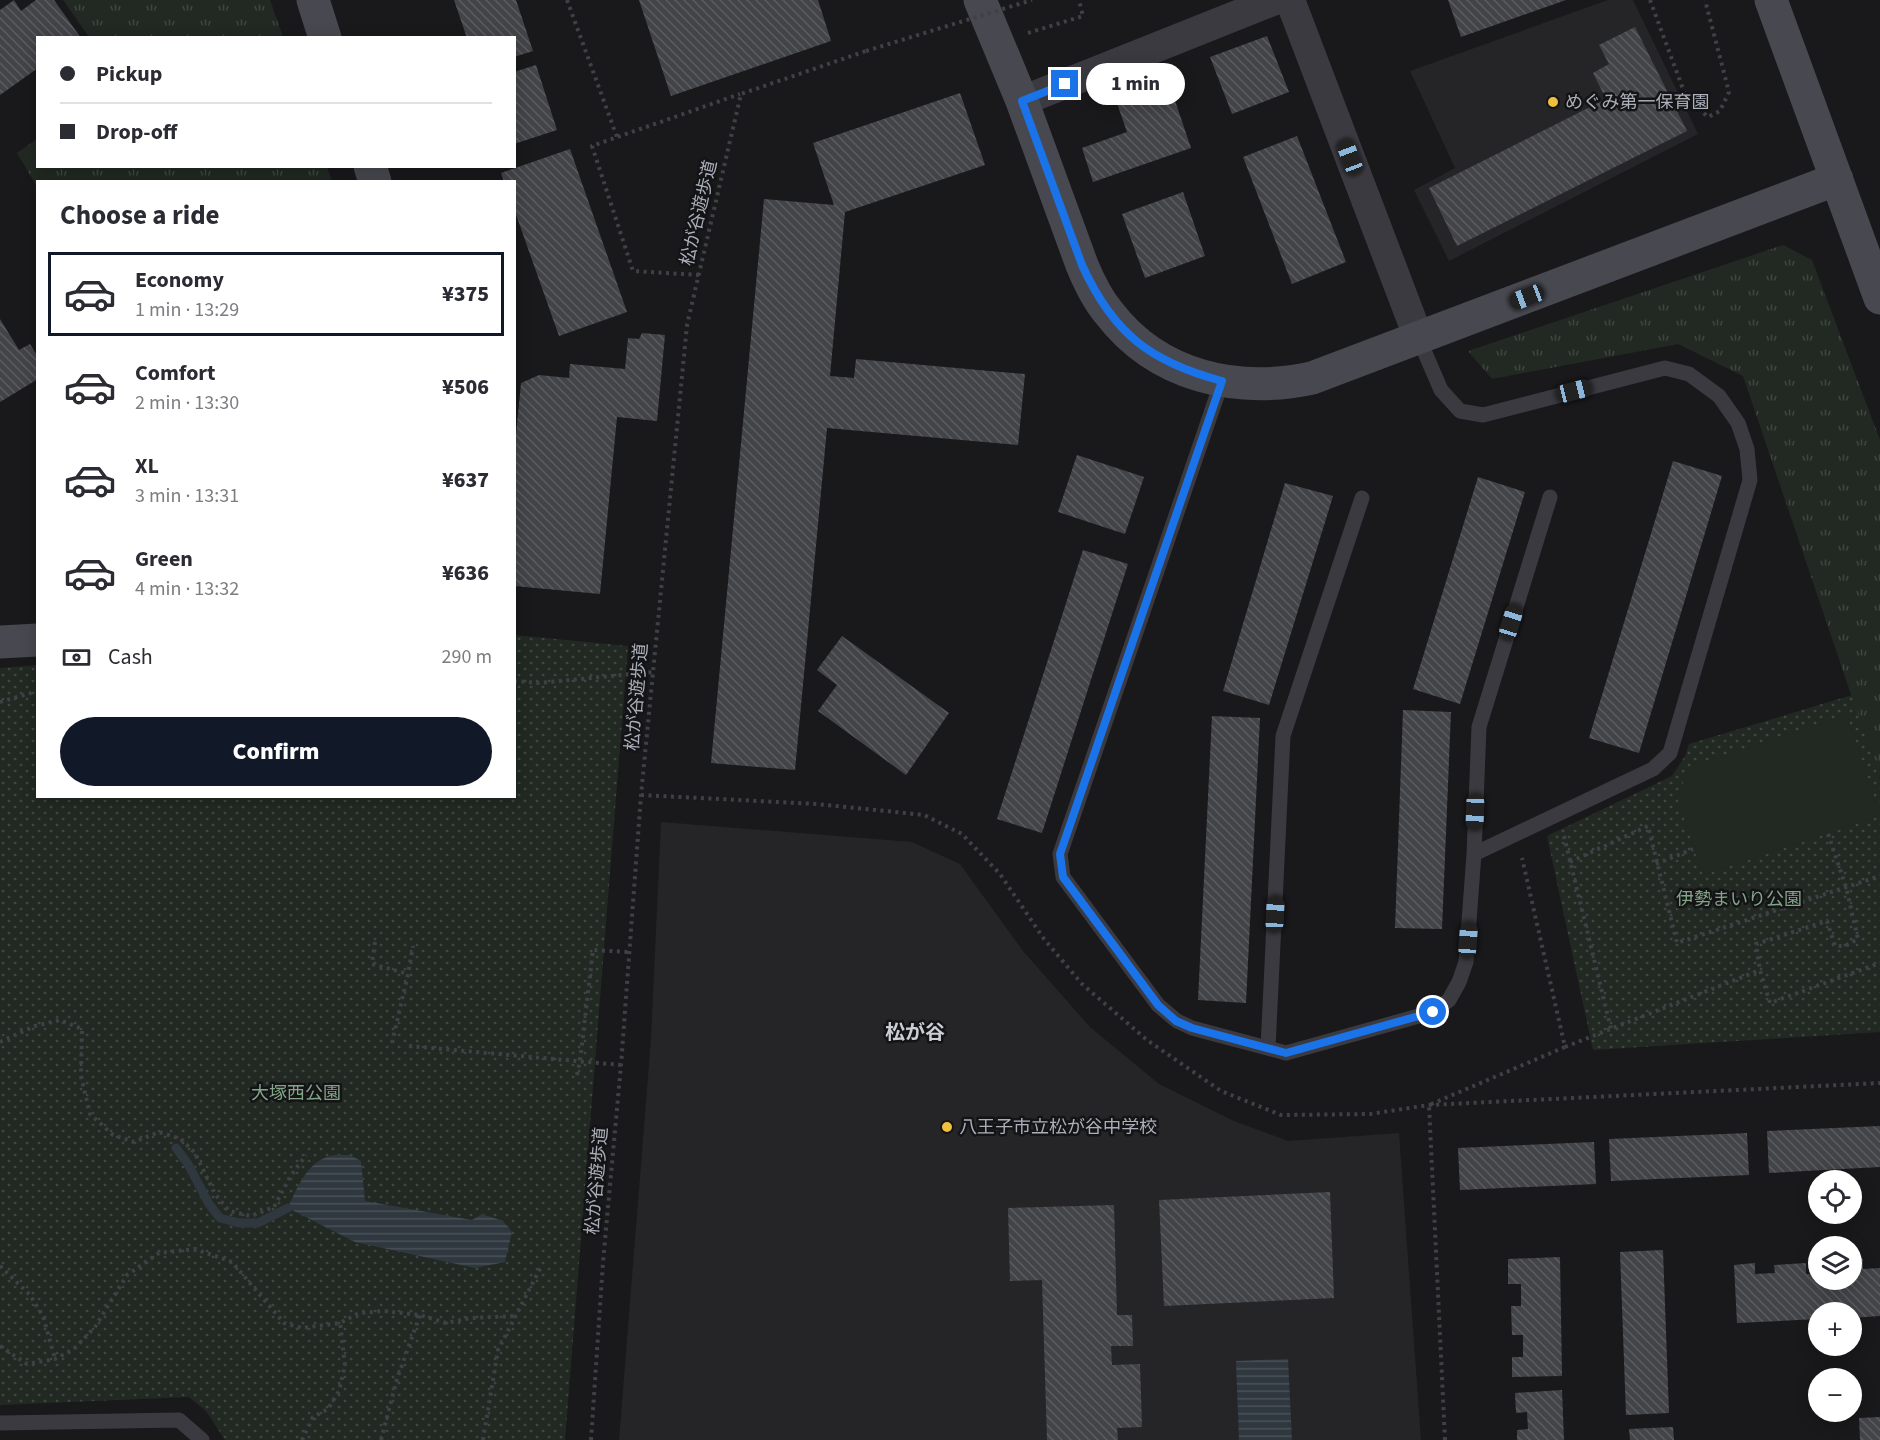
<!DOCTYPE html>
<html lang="en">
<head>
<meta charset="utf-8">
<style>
  body { margin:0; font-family:"Source Sans 3","Noto Sans JP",sans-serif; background:#f2f2f3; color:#2b2b33; height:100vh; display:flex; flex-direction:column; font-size:22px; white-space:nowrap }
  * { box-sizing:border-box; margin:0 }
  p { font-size:20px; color:#7c7c81 }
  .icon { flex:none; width:33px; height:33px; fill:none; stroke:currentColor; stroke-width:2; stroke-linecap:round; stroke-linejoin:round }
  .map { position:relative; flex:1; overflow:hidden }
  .drawer { position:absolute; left:36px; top:180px; width:480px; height:618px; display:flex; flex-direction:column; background:#fff; border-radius:0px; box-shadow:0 3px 15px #0003 }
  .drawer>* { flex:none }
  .guide { position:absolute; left:36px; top:36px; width:480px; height:132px; border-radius:0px; box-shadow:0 3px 15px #0003; display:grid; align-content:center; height:132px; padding:0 24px; background:#fff }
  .fabs { position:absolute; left:1808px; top:1170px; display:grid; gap:12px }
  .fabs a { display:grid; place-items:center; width:54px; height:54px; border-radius:50%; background:#fff; box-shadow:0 3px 15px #0003; font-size:30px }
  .end { position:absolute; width:27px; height:27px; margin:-14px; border:8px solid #1a73e8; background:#fff; box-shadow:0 0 0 3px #fff }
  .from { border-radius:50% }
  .bubble { position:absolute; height:42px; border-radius:21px; background:#fff; box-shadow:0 3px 15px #0003; font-size:20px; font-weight:800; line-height:42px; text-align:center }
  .car { position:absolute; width:18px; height:36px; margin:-18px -9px; border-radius:8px; box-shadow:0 0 4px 2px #0007; background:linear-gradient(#222 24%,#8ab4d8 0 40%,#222 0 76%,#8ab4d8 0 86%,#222 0) }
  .guide b { display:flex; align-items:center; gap:21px; height:57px; font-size:22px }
  .guide b+b { border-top:2px solid #e1e1e2 }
  .guide i { width:15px; height:15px; background:#2b2b33 }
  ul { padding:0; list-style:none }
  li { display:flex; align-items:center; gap:18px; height:84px; margin:0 12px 9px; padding:0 12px; border:3px solid transparent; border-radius:0px }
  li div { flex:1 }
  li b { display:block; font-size:22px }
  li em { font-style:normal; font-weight:800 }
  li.on { border-color:#111827 }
  li>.icon { width:54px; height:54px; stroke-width:1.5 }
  h2 { padding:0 24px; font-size:27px; line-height:72px }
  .pay { display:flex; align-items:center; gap:15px; height:66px; padding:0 24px; font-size:22px }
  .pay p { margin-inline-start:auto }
  .action { display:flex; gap:12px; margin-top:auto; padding:12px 24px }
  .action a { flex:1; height:69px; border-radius:36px; background:#111827; color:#fff; font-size:24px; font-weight:800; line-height:69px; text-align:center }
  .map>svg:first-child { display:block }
  .built { fill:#252528 }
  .grass { fill:url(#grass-tufts) }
  .park { fill:url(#park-dots) }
  .pitch { fill:#212922 }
  .water { fill:url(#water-rules) }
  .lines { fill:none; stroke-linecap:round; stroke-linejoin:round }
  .stream { stroke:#2f373f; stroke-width:9 }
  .building { fill:url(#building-back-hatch) }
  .path { stroke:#404147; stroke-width:4; stroke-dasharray:3 4.5; stroke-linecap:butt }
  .lane { stroke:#3a3a40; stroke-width:15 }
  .street { stroke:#3a3a40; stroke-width:30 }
  .secondary { stroke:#484950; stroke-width:33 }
  .path-bridge { stroke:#404147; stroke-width:4; stroke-dasharray:3 4.5; stroke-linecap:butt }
  .route { stroke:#1a73e8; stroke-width:8 }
  .poi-dot { fill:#f0bf3b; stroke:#141416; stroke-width:2 }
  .labels { text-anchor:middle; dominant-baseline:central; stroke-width:5; stroke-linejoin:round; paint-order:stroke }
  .poi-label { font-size:18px; fill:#abafba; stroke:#141416; text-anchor:start }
  .street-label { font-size:18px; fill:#abafba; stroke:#141416 }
  .park-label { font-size:18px; fill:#83a587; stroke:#141416 }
  .neighbourhood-label { font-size:20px; font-weight:bold; fill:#ccced6; stroke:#141416 }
</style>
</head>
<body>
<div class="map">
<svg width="1880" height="1440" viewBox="0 0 1880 1440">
  <defs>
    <pattern id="grass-tufts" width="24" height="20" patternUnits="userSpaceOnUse" patternTransform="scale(1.5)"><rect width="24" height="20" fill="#212922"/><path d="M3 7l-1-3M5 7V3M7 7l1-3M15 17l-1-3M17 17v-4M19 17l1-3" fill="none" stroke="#3f4640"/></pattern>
    <pattern id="park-dots" width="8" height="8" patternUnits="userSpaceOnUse" patternTransform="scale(1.5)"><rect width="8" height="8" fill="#212922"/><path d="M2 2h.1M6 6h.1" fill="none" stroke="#3f4640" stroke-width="1.8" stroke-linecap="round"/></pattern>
    <pattern id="water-rules" width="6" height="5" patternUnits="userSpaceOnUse" patternTransform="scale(1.5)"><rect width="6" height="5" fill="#2f373f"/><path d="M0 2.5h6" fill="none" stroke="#4a5159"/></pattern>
    <pattern id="building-back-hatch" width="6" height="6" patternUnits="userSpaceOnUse" patternTransform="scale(1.5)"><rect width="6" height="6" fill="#434448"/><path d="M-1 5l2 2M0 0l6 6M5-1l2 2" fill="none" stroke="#5b5c60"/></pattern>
  </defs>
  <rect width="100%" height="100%" fill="#19191b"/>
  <path class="built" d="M1608,0h25l65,134 -249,127 -35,-71 41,-22 -45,-97z
    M661,822l251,20 48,22 63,87 67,76 69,57 75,37 54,20 111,-8 22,307h-802l32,-401z"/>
  <path class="grass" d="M63,0h207l13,37h-194z
    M37,139l1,27 289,1 5,14 -294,1 -1,5 -20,-34z
    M1783,245l29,15 68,180v340l-137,-404 -65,-32 -186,35 -24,-28z"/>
  <path class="park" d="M515,635l113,11 -63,794h-340l-19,-29 -17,-14 -189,8v-737l37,-3 1,131h476z
    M1852,695l28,85v252l-287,18 -46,-214 125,-60 13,-20 4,-12z"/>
  <path class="pitch" d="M1847,715l33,101 -177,59 -26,-78 13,-30z"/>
  <path class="water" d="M350,1155l11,6 4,40 107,19 10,-6 21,7 9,11 -7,30 -30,6 -120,-26 -67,-34c9,-20 19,-46 42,-52 6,-2 14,-1 20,-1z
    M1288,1359l4,81h-53l-3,-79z"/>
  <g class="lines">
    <path class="stream" d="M176,1148l12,16 21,40 11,14 19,5h19l30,-15"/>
  </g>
  <path class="building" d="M14,0l7,11 15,-11h18l27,38h-43v30l-38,27v-85z
    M454,0h62l17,51 -19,6v-19h-47z
    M639,0h179l13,41 -160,55z
    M1448,0h118l-105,37z
    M1635,27l52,104 -230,115 -28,-58 177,-89 -13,-26 16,-9 -10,-19z
    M1267,36l22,56 -57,22 -22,-57z
    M536,65l21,65 -43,14v-72z
    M1165,71l26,77 -98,34 -11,-34 45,-16 -15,-43z
    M960,93l25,72 -140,47 -15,164 24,2 2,-19 169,15 -7,71 -191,-17 -32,342 -84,-7 53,-564 70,6 -21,-62z
    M1297,136l49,126 -54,22 -49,-127z
    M570,149l57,163 -68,24 -45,-127v-27h-10l-3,-9z
    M1183,192l22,64 -60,22 -23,-64z
    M0,319l19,31 11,-6 8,13v22l-38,23z
    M642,333l23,2 -8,86 -40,-4 -17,177 -86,-8v-131l7,-72 18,-8 30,3 1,-14 55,5 3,-31 11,1z
    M1077,455l67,22 -19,57 -67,-22z
    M1673,461l49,15 -83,277 -50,-15z
    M1478,477l47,15 -65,212 -47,-15z
    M1285,483l48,13 -64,209 -46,-14z
    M1083,550l45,14 -86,269 -45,-14z
    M842,636l107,77 -43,62 -88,-64 19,-26 -20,-15z
    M1403,710l48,2 -9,217 -47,-1z
    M1212,716l48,2 -14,285 -48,-3z
    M1880,1126v41l-111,6 -2,-42z
    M1747,1133l2,42 -138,6 -2,-42z
    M1594,1142l2,42 -136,6 -2,-42z
    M1330,1192l4,106 -170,8 -5,-106z
    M1114,1205l3,110h15l1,31h-22l1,19 28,-1 2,63 -25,1 1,12h-71l-5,-160 -32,1 -2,-73z
    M1663,1250l6,163 -43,2 -6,-163z
    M1560,1257l2,119 -50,1v-20h11v-22h-11l-1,-29h10v-22h-13v-25z
    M1863,1259v10l17,-1v48l-29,2v-6h-33v7l-81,4 -3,-58 21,-2v11l20,-1 -1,-8 32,-2v11h12v6h33v-20z
    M1562,1390l2,50h-47v-10l11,-1 -1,-17 -11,1 -1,-20z
    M1880,1417v23h-20l-1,-22z
    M1673,1427l1,13h-44l-1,-11z"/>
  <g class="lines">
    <path class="path" d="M567,0l50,137
      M1650,0l36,97 22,20 12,-6 9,-19 -24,-92
      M1028,33l55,-17 -4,-16
      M699,275l-66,-4 -41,-125 148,-52
      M514,681l25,2 114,-11
      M0,702l38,-11
      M641,795l176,9 107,11 38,19 38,40 44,65 38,45 65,56 74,51 60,24 89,-1 59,-9 451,-22
      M1828,834l18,53 12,52 -13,7h-10l-8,-25 -71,23 4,26 10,33 110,-40
      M1564,836l47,193
      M1570,862l78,-36 29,117 203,-67
      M1656,864l37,-15
      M375,942l-3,22 36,10
      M0,1042l35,-16 25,-6 22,9 -1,47 9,38 23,21 21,7 25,-10 22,7 14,14 20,41 14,17 22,5 23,-9 16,-30 16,-22
      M392,1043l16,-69 5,-28
      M409,1046l212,19
      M1565,1047l195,-77
      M577,1075l3,-14 13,-111 36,2
      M0,1266l30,29 13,21 12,43
      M0,1346l27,18 28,-5 19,-10 21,-22 32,-52 32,-22 36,-4 37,13 52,61 18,5 38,-5 19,-10 25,-2 36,4 26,8 25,-5 43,-2
      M302,1440l11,-23 15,-8 11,-18 6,-26 -5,-42
      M381,1440l16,-61 23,-64
      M483,1440l15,-90 44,-85
      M591,1440l12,-178 18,-197 20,-270 46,-470 54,-231 125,-43
      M1445,1440l-16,-335 136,-58 -43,-189"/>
    <path class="lane" d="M1419,339l22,51 19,21 23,4 182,-47 24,6 30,22 19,27 9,26 3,31 -80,273 -17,16 -179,85
      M1222,381l-162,473 3,23 95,128 19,16 15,7 94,25 147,-41 16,-12 10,-18 7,-20 8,-108 5,-127 71,-230
      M1268,1048l15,-312 79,-238
      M0,1423l179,-3 23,20"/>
    <path class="street" d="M1290,0l129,339
      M1022,101l253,-101"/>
    <path class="secondary" d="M313,0l12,38
      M980,0l42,101 60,164c7,17 15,34 27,48 49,64 128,81 203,65l525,-199
      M1771,0l109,298
      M370,166l5,16
      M0,642l38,-2"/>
    <path class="path-bridge" d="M866,51l166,-51"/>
  </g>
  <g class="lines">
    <path class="route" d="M1065,84l-43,17 60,164c31,68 68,97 140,116l-162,473 3,23 95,128 18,16 16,7 94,25 147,-41"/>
  </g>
  <g class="poi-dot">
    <circle cx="1553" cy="102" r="6"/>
    <circle cx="947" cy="1127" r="6"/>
  </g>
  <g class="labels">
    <g class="poi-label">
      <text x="1565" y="102">めぐみ第一保育園</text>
      <text x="959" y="1127">八王子市立松が谷中学校</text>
    </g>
    <g class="street-label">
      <text transform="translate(699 213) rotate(-77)">松が谷遊歩道</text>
      <text transform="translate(637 697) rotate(-85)">松が谷遊歩道</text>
      <text transform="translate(597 1181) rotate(-85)">松が谷遊歩道</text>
    </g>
    <g class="park-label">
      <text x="1739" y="899">伊勢まいり公園</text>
      <text x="296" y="1093">大塚西公園</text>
    </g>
    <g class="neighbourhood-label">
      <text x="915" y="1033">松が谷</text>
    </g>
  </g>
</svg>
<div class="fabs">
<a><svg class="icon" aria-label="locate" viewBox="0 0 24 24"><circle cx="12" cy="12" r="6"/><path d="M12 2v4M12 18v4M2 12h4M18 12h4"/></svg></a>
<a><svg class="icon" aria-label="layers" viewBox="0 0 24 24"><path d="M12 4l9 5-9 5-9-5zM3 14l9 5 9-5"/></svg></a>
<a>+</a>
<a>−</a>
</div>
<i class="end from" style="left:1433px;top:1012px"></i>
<i class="end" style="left:1065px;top:84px"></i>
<div class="bubble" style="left:1086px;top:63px;width:99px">1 min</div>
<i class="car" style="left:1350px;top:157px;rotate:339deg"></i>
<i class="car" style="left:1527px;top:297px;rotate:249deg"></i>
<i class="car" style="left:1574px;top:391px;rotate:76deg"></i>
<i class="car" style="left:1511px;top:622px;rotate:17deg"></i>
<i class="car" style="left:1475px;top:812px;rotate:182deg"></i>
<i class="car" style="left:1275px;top:914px;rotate:3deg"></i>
<i class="car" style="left:1468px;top:940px;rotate:4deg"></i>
<div class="guide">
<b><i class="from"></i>Pickup</b>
<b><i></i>Drop-off</b>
</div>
<section class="drawer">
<h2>Choose a ride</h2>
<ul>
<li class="on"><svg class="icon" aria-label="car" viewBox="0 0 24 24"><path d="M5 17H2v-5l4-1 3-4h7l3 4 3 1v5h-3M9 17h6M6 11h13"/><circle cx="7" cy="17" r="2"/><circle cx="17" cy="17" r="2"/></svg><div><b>Economy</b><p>1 min · 13:29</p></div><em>¥375</em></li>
<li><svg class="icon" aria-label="car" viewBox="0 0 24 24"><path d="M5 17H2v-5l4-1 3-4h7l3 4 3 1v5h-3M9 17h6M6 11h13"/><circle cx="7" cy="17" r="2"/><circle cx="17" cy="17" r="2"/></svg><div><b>Comfort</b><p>2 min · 13:30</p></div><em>¥506</em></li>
<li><svg class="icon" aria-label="car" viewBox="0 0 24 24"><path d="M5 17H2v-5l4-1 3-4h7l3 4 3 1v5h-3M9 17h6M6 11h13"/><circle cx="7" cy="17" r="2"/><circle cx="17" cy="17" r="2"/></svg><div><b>XL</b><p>3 min · 13:31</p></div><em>¥637</em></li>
<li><svg class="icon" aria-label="car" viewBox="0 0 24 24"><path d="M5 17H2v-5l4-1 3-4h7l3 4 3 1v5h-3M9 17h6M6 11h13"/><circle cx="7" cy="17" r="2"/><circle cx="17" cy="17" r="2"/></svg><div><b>Green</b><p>4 min · 13:32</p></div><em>¥636</em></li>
</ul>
<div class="pay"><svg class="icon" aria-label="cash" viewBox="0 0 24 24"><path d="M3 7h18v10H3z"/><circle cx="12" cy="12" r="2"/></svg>Cash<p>290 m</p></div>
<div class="action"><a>Confirm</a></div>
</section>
</div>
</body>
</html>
